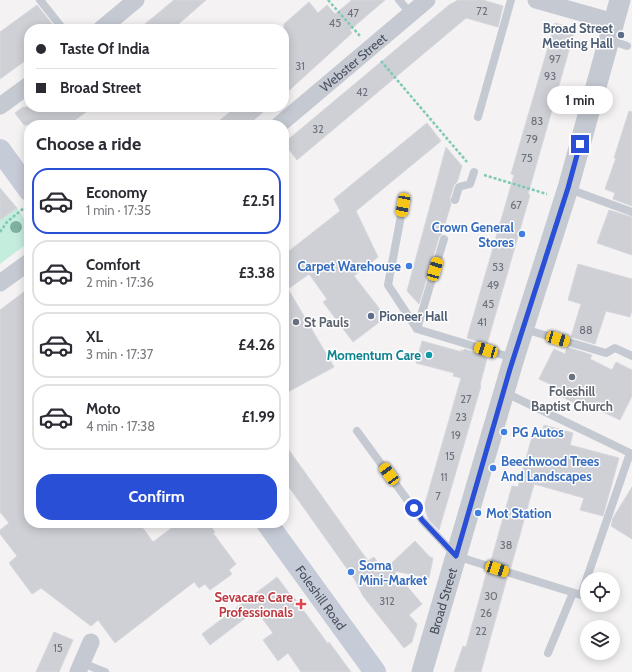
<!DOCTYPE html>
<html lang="en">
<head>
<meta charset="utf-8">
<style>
  body { margin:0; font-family:Cabin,sans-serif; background:#f7f7f7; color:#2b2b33; height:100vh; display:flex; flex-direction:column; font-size:15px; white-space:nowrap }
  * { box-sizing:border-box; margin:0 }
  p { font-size:13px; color:#7c7c81 }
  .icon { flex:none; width:22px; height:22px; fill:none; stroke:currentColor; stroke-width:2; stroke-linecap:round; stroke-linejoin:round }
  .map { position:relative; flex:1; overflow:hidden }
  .drawer { position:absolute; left:24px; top:120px; width:265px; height:408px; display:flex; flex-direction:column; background:#fff; border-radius:16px; box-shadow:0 2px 10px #0003 }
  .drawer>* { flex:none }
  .guide { position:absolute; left:24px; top:24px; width:265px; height:88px; border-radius:16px; box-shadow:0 2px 10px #0003; display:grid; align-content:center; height:88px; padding:0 12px; background:#fff }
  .controls { position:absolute; left:580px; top:572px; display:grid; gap:8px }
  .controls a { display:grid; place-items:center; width:40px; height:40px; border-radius:50%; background:#fff; box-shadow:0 2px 10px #0003; font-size:20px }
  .end { position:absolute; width:18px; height:18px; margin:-9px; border:5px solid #294fd7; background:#fff; box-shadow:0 0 0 2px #fff }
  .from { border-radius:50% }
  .bubble { position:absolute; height:28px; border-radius:14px; background:#fff; box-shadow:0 2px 10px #0003; font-size:13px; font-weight:800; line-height:28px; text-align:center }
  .car { position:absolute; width:12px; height:24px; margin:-12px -6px; border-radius:5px; box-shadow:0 0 3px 1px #0007; background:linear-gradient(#f5c518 24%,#345 0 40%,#f5c518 0 76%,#345 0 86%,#f5c518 0) }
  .guide b { display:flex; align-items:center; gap:14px; height:38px; font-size:15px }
  .guide b+b { border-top:1px solid #e1e1e2 }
  .guide i { width:10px; height:10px; background:#2b2b33 }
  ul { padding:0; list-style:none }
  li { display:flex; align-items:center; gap:12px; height:66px; margin:0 8px 6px; padding:0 4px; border:2px solid #e1e1e2; border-radius:16px }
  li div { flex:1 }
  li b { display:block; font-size:15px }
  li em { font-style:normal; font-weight:800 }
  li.current { border-color:#294fd7 }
  li>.icon { width:36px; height:36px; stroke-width:1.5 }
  h2 { padding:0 12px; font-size:18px; line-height:48px }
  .action { display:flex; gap:8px; margin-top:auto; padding:8px 12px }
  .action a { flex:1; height:46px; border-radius:16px; background:#294fd7; color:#fff; font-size:16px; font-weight:800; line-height:46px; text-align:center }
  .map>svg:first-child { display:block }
  .green { fill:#c5eddd }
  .building { fill:#cfd0d6; stroke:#d6d7dc }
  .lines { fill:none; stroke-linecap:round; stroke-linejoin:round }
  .path { stroke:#7fc8b4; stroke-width:2.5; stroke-dasharray:3 2; stroke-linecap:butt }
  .service { stroke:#c4c9d2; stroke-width:8 }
  .minor { stroke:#c4c9d2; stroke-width:17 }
  .tertiary { stroke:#c4c9d2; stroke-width:21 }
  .secondary { stroke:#c6cbd8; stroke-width:22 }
  .tree { fill:#7fb1a2 }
  .route { stroke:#294fd7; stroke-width:5 }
  .service-dot { fill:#5c6f8a; stroke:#fff; stroke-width:1.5 }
  .shop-dot { fill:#3f7fe0; stroke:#fff; stroke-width:1.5 }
  .worship-dot { fill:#6b7280; stroke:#fff; stroke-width:1.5 }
  .culture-dot { fill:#0f9aa8; stroke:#fff; stroke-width:1.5 }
  .health-dot { fill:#e0444e; stroke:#fff; stroke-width:1.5 }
  .labels { text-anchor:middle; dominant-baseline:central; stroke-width:3; stroke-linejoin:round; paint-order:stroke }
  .number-label { font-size:11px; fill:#6c717c }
  .service-label { font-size:13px; font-weight:bold; fill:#4e5e75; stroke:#fff; text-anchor:end }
  .street-label { font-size:13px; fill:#4b515e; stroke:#fff }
  .shop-label { font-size:13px; font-weight:bold; fill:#366cbe; stroke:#fff; text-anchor:start }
  .worship-label { font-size:13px; font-weight:bold; fill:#5b616d; stroke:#fff; text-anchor:start }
  .culture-label { font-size:13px; font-weight:bold; fill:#0d838f; stroke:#fff; text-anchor:end }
  .health-label { font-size:13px; font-weight:bold; fill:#be3a42; stroke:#fff; text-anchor:end }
</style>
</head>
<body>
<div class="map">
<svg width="632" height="672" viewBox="0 0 632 672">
  <rect width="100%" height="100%" fill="#f4f2f2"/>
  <path class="green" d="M17,208l12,18v16l-29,22v-44z"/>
  <path class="building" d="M174,0h32l-33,29h-34z
    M352,0h33l-35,30 2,3 -68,62v-71l25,-22 9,11 9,-8 8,9z
    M458,0h25l20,6 -5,21 -32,-9 -169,142 -13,-17 165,-138z
    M37,5l19,24h-27v29l-29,21v-47z
    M555,23l20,6 -47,165 2,1 -43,149 -20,-6 47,-163 -3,-1z
    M23,107h70l-25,18h-44l-9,-12z
    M236,107h33l-21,18h-34z
    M629,111l3,1v94l-19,-7 2,-6 -10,-4 11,-31h-2z
    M427,123l14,18 -85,70 22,46 -24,19 32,41 -33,25 -30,-40 4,-3 -18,-25 -21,15 46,78 -50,27v-139l56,-44 -6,-12z
    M446,147l16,19 -5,16 -3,3 -4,13 1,6 -9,30 -3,3 -20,67 -12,-13z
    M0,188l17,20 -17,12z
    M609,210l23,7v38l-35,-12z
    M578,264l54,15v31l-2,7 -24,-6 -11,33 -24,-7 10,-33 -13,-4z
    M29,288v235h110l14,19 25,-19h30l7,9 -2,1 23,31 -7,6 3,4 -22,16 -5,-6 -6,4 -5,-6 -79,61 -17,-23 -7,6 -50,-38 -9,6 -23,-31 8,-7 -17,-22v-4l9,-7 -9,-11v-202z
    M422,341l40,11 -2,-2 3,1 1,-2 20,6v2l3,1 -7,27 1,1 -42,144 -10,-10 -5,-13 37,-129 -8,-2 1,-3 -38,-10z
    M567,347l25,8 -2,4 22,11 4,-8 16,8v26l-12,24 -44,-21 -2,4 -21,-11 3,-5 -17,-8 15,-30 11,5z
    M544,425l29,8 -3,12 49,13 -16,58 -23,-6 4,-12 -50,-14 -23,83 -20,-6 21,-75 6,1 14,-50 8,2z
    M284,443l84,118 6,-4 9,14 32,-30 15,16 3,1 -4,20 -35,-7 28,33 -13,11 8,9 -5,18 -8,6 -41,-52 -8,-16 -71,-100z
    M632,487v52l-21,-13 2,-8z
    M487,571l20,7 -26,94h-27l9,-26 3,1z
    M277,577l15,20 1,-1 35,48 1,-2 22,30h-50l-13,-19 -10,8 -15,-21 10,-7 -17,-23 -46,35 -8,-11z
    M54,632l19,8 -14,32h-23z"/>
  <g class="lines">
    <path class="path" d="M328,0l32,36
      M381,61l86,101
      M484,175l63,19
      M0,232l7,-10 17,-14"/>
    <path class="service" d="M40,0l23,29
      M399,0l12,14
      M610,40l17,6
      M478,117l33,-117
      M569,189l63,23
      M455,200l4,-13 11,-3 4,-12
      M403,205l-15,80 29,44 96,29
      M417,329l27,-90
      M524,329l82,24 9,-5 17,8
      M357,431l65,89 34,36 125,39 49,-142 -126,-61
      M548,653l25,-60
      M82,663l23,9"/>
    <g class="minor">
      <path d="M536,0l78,22"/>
      <path d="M101,29l35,-29"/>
      <path d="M0,106l29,-21"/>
      <path id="s1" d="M279,125l148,-125"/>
      <path d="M0,283l29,-21"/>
      <path d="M78,672l13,-30"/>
    </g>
    <path class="tertiary" id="s2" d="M422,672l92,-314 54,-170 52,-188"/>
    <g class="secondary">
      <path d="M0,150l29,40"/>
      <path id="s3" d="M267,523l108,149"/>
    </g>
  </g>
  <circle class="tree" cx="16" cy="227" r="6"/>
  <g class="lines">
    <path class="route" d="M414,508l8,12 34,36 54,-187 58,-181 12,-44"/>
  </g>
  <g class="service-dot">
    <circle cx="621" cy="35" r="4"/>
    <circle cx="371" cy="316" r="4"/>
  </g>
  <g class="shop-dot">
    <circle cx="522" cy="234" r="4"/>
    <circle cx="409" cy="266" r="4"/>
    <circle cx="504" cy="432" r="4"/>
    <circle cx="493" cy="468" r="4"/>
    <circle cx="478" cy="513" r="4"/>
    <circle cx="351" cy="572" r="4"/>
  </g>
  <g class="worship-dot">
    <circle cx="296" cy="322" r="4"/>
    <circle cx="572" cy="377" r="4"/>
  </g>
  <circle class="culture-dot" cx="429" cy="355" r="4"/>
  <path class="health-dot" d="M299 598h4v4h4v4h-4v4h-4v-4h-4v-4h4z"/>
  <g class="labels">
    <g class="number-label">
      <text x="482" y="11">72</text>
      <text x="353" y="13">47</text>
      <text x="335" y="23">45</text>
      <text x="555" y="59">97</text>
      <text x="300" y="66">31</text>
      <text x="550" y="76">93</text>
      <text x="362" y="92">42</text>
      <text x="537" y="121">83</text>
      <text x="318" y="129">32</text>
      <text x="532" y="139">79</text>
      <text x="527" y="158">75</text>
      <text x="516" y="205">67</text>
      <text x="498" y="267">53</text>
      <text x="493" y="285">49</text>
      <text x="488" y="304">45</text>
      <text x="482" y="322">41</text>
      <text x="586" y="330">88</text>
      <text x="466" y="399">27</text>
      <text x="461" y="417">23</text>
      <text x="456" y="435">19</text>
      <text x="450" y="456">15</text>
      <text x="444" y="477">11</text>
      <text x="438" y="496">7</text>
      <text x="506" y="545">38</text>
      <text x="491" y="596">30</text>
      <text x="387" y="601">312</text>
      <text x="486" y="613">26</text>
      <text x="481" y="631">22</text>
      <text x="58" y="648">15</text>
    </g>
    <g class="service-label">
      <text x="613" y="28">Broad Street<tspan x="613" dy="15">Meeting Hall</tspan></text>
      <text x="379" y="316" text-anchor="start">Pioneer Hall</text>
    </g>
    <g class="street-label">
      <text stroke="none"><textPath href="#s1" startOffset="97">Webster Street</textPath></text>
      <text stroke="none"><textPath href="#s3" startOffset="92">Foleshill Road</textPath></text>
      <text stroke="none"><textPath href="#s2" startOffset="74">Broad Street</textPath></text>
    </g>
    <g class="shop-label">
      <text x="514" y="227" text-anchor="end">Crown General<tspan x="514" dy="15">Stores</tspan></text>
      <text x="401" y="266" text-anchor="end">Carpet Warehouse</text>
      <text x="512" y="432">PG Autos</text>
      <text x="501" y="461">Beechwood Trees<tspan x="501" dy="15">And Landscapes</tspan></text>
      <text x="486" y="513">Mot Station</text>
      <text x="359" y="565">Soma<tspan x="359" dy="15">Mini-Market</tspan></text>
    </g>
    <g class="worship-label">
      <text x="304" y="322">St Pauls</text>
      <text x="572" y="391" text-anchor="middle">Foleshill<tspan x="572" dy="15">Baptist Church</tspan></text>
    </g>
    <g class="culture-label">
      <text x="421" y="355">Momentum Care</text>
    </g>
    <g class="health-label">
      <text x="293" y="597">Sevacare Care<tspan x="293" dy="15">Professionals</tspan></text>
    </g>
  </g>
</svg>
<div class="controls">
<a><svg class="icon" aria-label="locate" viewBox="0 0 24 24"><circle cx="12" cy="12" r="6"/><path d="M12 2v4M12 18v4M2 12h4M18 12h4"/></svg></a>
<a><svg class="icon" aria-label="layers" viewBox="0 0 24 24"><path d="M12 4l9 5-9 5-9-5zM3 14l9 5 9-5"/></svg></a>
</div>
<i class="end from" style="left:414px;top:508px"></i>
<i class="end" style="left:580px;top:144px"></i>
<div class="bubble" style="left:547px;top:86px;width:66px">1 min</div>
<i class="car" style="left:403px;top:205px;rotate:191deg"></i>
<i class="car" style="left:435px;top:269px;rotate:16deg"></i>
<i class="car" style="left:558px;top:339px;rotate:106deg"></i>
<i class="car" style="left:486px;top:350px;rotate:287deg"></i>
<i class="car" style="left:389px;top:474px;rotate:324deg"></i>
<i class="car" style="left:497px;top:569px;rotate:108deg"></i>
<div class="guide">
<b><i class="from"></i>Taste Of India</b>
<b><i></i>Broad Street</b>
</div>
<section class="drawer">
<h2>Choose a ride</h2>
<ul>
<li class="current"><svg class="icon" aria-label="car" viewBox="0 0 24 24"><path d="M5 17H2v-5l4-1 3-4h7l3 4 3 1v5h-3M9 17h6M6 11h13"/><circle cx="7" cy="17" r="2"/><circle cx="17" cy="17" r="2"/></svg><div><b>Economy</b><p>1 min · 17:35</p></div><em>£2.51</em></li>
<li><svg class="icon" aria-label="car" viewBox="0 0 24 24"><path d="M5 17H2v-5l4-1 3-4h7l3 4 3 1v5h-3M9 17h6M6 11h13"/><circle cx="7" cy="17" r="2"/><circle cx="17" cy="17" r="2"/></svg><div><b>Comfort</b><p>2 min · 17:36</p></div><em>£3.38</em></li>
<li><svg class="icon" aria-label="car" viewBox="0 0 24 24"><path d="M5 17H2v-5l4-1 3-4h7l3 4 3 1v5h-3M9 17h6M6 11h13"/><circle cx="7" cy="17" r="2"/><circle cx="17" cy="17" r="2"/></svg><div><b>XL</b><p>3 min · 17:37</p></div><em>£4.26</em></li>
<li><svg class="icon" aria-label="car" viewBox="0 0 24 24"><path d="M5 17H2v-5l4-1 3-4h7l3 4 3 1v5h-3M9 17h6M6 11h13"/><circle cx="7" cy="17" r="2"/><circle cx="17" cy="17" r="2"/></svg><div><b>Moto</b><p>4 min · 17:38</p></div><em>£1.99</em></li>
</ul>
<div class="action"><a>Confirm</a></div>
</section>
</div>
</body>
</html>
